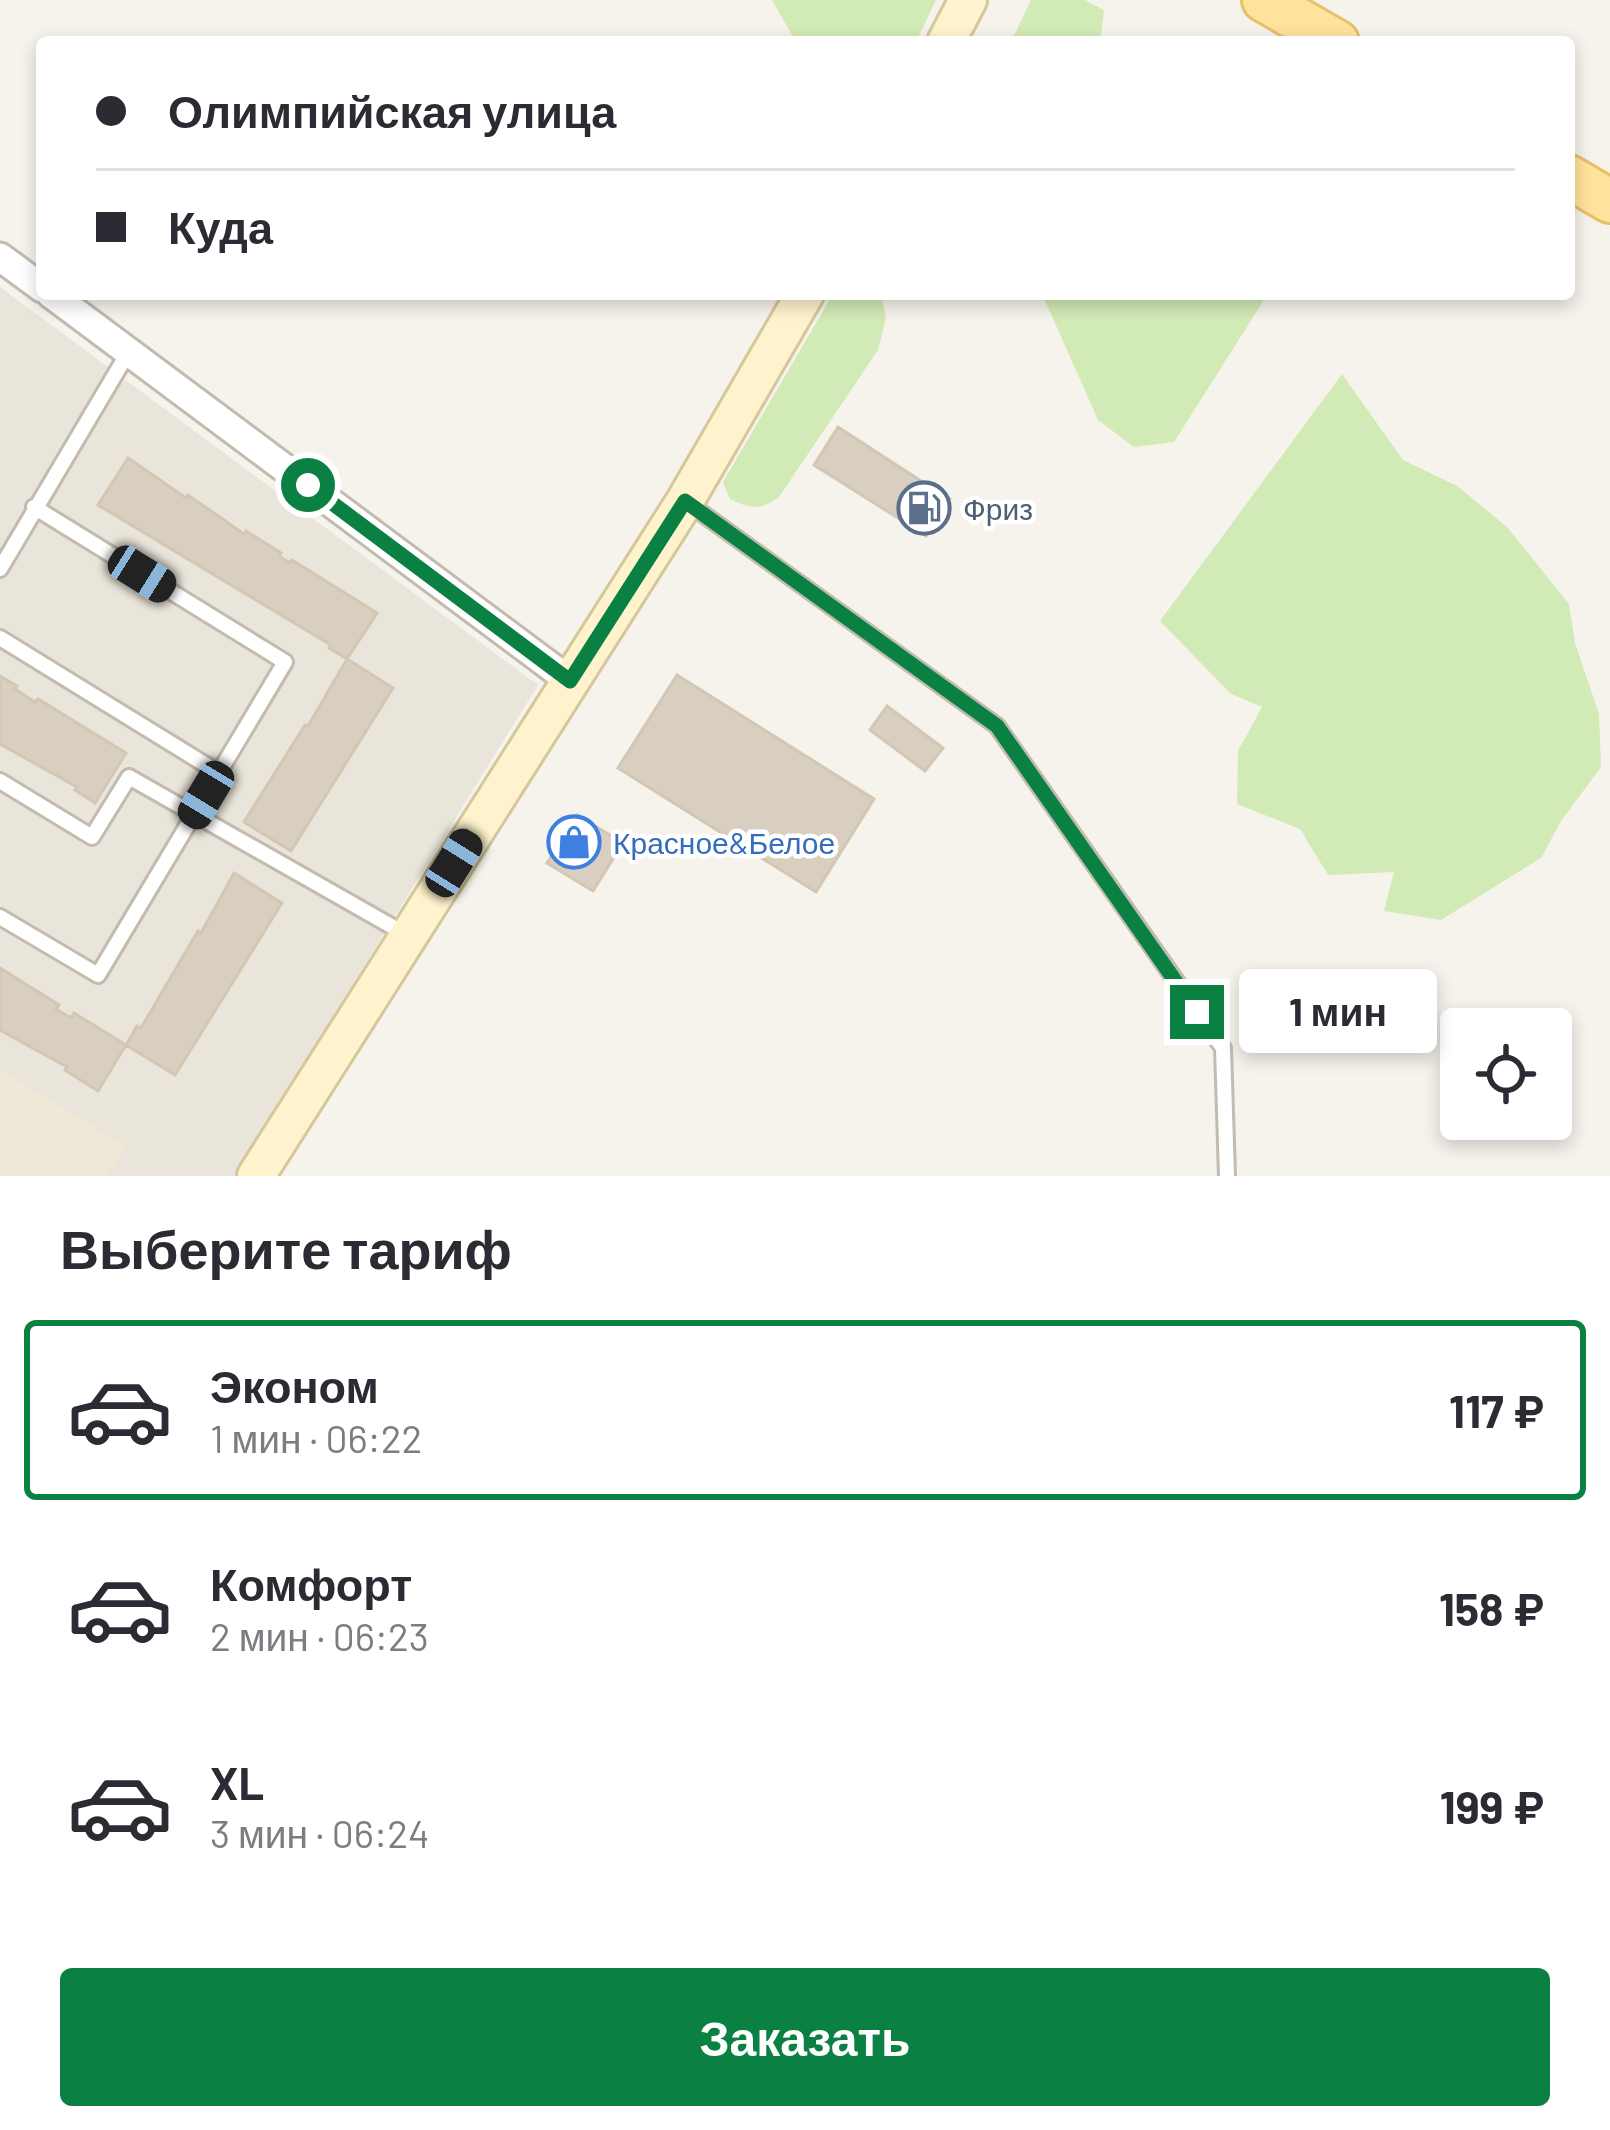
<!DOCTYPE html>
<html lang="ru">
<head>
<meta charset="utf-8">
<style>
  body { margin:0; font-family:Barlow,sans-serif; background:#f7f7f7; color:#2b2b33; height:100vh; display:flex; flex-direction:column; font-size:45px; white-space:nowrap }
  * { box-sizing:border-box; margin:0 }
  p { font-size:39px; color:#7c7c81 }
  .icon { flex:none; width:66px; height:66px; fill:none; stroke:currentColor; stroke-width:2; stroke-linecap:round; stroke-linejoin:round }
  .map { position:relative; height:1176px; overflow:hidden }
  .sheet { display:flex; flex-direction:column; background:#fff; flex:1 }
  .sheet>* { flex:none }
  .guide { position:absolute; left:36px; top:36px; width:1539px; height:264px; border-radius:12px; box-shadow:0 6px 18px #0003; display:grid; align-content:center; height:264px; padding:0 60px; background:#fff }
  .buttons { position:absolute; left:1440px; top:1008px; display:grid; gap:24px }
  .buttons a { display:grid; place-items:center; width:132px; height:132px; border-radius:12px; background:#fff; box-shadow:0 6px 18px #0003; font-size:60px }
  .end { position:absolute; width:54px; height:54px; margin:-27px; border:15px solid #0b8043; background:#fff; box-shadow:0 0 0 6px #fff }
  .from { border-radius:50% }
  .bubble { position:absolute; height:84px; border-radius:12px; background:#fff; box-shadow:0 6px 18px #0003; font-size:39px; font-weight:700; line-height:84px; text-align:center }
  .car { position:absolute; width:36px; height:72px; margin:-36px -18px; border-radius:15px; box-shadow:0 0 9px 3px #0007; background:linear-gradient(#222 24%,#8ab4d8 0 40%,#222 0 76%,#8ab4d8 0 86%,#222 0) }
  .guide b { display:flex; align-items:center; gap:42px; height:114px; font-size:45px }
  .guide b+b { border-top:3px solid #e1e1e2 }
  .guide i { width:30px; height:30px; background:#2b2b33 }
  ul { padding:0; list-style:none }
  li { display:flex; align-items:center; gap:36px; height:180px; margin:0 24px 18px; padding:0 36px; border:6px solid transparent; border-radius:12px }
  li div { flex:1 }
  li b { display:block; font-size:45px }
  li em { font-style:normal; font-weight:700 }
  li.on { border-color:#0b8043 }
  li>.icon { width:108px; height:108px; stroke-width:1.5 }
  h2 { padding:0 60px; font-size:54px; line-height:144px }
  .primary-button { display:flex; gap:24px; margin-top:auto; padding:24px 60px }
  .primary-button a { flex:1; height:138px; border-radius:12px; background:#0b8043; color:#fff; font-size:48px; font-weight:700; line-height:138px; text-align:center }
  .map>svg:first-child { display:block }
  .residential { fill:#eae5da }
  .education { fill:#efe8d6 }
  .green { fill:#d2eab5 }
  .building { fill:#d8cfc1; stroke:#d3c7b4; stroke-width:3 }
  .lines { fill:none; stroke-linecap:round; stroke-linejoin:round }
  .service-casing { stroke:#c2bbae; stroke-width:20 }
  .minor-casing { stroke:#c2bbae; stroke-width:33 }
  .secondary-casing { stroke:#d6c79b; stroke-width:42 }
  .primary-casing { stroke:#e6c16a; stroke-width:48 }
  .service { stroke:#fff; stroke-width:14 }
  .minor { stroke:#fff; stroke-width:27 }
  .secondary { stroke:#fff3cd; stroke-width:36 }
  .primary { stroke:#ffe39c; stroke-width:42 }
  .route { stroke:#0b8043; stroke-width:15 }
  .labels { text-anchor:middle; dominant-baseline:central; stroke-width:9; stroke-linejoin:round; paint-order:stroke }
  .service-label { font-size:30px; fill:#4e5e75; stroke:#fff; text-anchor:start }
  .shop-label { font-size:30px; fill:#366cbe; stroke:#fff; text-anchor:start }
</style>
</head>
<body>
<div class="map">
<svg width="1610" height="1176" viewBox="0 0 1610 1176">
  <rect width="100%" height="100%" fill="#f6f3ec"/>
  <path class="residential" d="M0,287l538,398 -304,491h-234z"/>
  <path class="education" d="M0,1070l125,76 -18,30h-107z"/>
  <path class="green" d="M772,0h164l-20,42h-120z
    M1031,0h54l19,10 -4,32h-89z
    M833,294h48l5,24 -8,32 -99,147c-18,13 -29,12 -49,2l-7,-17z
    M1042,294h220v9l-88,139 -40,5 -36,-27z
    M1342,374l61,86 54,26 50,41 62,77 6,39 24,71 2,53 -40,54 -20,37 -100,62 -57,-9 10,-39 -66,3 -28,-46 -63,-25 1,-53 24,-44 -31,-13 -71,-73z"/>
  <path class="building" d="M838,427l83,54 -23,37 -84,-53z
    M128,458l58,40 2,-3 56,39 2,-3 35,22 -2,3 11,7 2,-3 85,53 -30,46 -18,-11 2,-3 -233,-140z
    M921,481l29,18 -24,37 -28,-18z
    M347,659l46,29 -102,163 -47,-29 61,-97 3,1z
    M677,675l197,124 -58,93 -198,-124z
    M0,676l17,10 -2,3 20,13 3,-3 88,54 -31,50 -20,-13 2,-3 -77,-43z
    M887,706l56,42 -18,23 -55,-41z
    M577,815l46,28 -30,48 -46,-28z
    M234,873l48,30 -107,172 -49,-30 11,-19 4,2 57,-97 3,2z
    M0,968l59,37 -3,4 15,9 3,-5 52,32 -28,46 -33,-21 2,-3 -67,-37z"/>
  <g class="lines">
    <g class="service-casing">
      <path id="service" d="M685,501l312,225 226,322 4,128
        M0,569l129,-218
        M0,638l219,135
        M0,781l92,56 37,-60 278,158
        M0,917l98,58 187,-313 -251,-155"/>
    </g>
    <g class="minor-casing">
      <path id="minor" d="M0,257l42,31
        M51,294l519,387"/>
    </g>
    <g class="secondary-casing">
      <path id="secondary" d="M946,42l22,-42
        M256,1176l429,-675 120,-207"/>
    </g>
    <g class="primary-casing">
      <path id="primary" d="M1264,0l73,42
        M1569,177l41,24"/>
    </g>
    <use href="#service" class="service"/>
    <use href="#minor" class="minor"/>
    <use href="#secondary" class="secondary"/>
    <use href="#primary" class="primary"/>
  </g>
  <g class="lines">
    <path class="route" d="M308,485l262,196 115,-180 312,225 200,286"/>
  </g>
  <defs>
    <g id="fuel-ring" transform="scale(2.7)"><circle r="9.5" fill="#fff" stroke="#5c6f8a" stroke-width="1.5"/><path d="M-5.5-6h7V0h2V4h1.3V-2.5L3-4.5l.8-.8L6-3V5H2.5V1h-1V6h-7ZM-4.2-4.7v3.2H.2V-4.7Z" fill="#5c6f8a"/></g>
    <g id="shop-ring" transform="scale(2.7)"><circle r="9.5" fill="#fff" stroke="#3f7fe0" stroke-width="1.5"/><path d="M-5-2.5h2.3a2.7 3.5 0 0 1 5.4 0H5L5.5 6h-11ZM-1.5-2.5h3a1.5 2.3 0 0 0-3 0Z" fill="#3f7fe0"/></g>
  </defs>
  <g fill-rule="evenodd">
    <use href="#fuel-ring" x="924" y="508"/>
    <use href="#shop-ring" x="574" y="842"/>
  </g>
  <g class="labels">
    <g class="service-label">
      <text x="963" y="508">Фриз</text>
    </g>
    <g class="shop-label">
      <text x="613" y="842">Красное&amp;Белое</text>
    </g>
  </g>
</svg>
<div class="buttons">
<a><svg class="icon" aria-label="locate" viewBox="0 0 24 24"><circle cx="12" cy="12" r="6"/><path d="M12 2v4M12 18v4M2 12h4M18 12h4"/></svg></a>
</div>
<i class="end from" style="left:308px;top:485px"></i>
<i class="end" style="left:1197px;top:1012px"></i>
<div class="bubble" style="left:1239px;top:969px;width:198px">1 мин</div>
<i class="car" style="left:142px;top:574px;rotate:122deg"></i>
<i class="car" style="left:206px;top:795px;rotate:211deg"></i>
<i class="car" style="left:454px;top:863px;rotate:32deg"></i>
<div class="guide">
<b><i class="from"></i>Олимпийская улица</b>
<b><i></i>Куда</b>
</div>
</div>
<section class="sheet">
<h2>Выберите тариф</h2>
<ul>
<li class="on"><svg class="icon" aria-label="car" viewBox="0 0 24 24"><path d="M5 17H2v-5l4-1 3-4h7l3 4 3 1v5h-3M9 17h6M6 11h13"/><circle cx="7" cy="17" r="2"/><circle cx="17" cy="17" r="2"/></svg><div><b>Эконом</b><p>1 мин · 06:22</p></div><em>117 ₽</em></li>
<li><svg class="icon" aria-label="car" viewBox="0 0 24 24"><path d="M5 17H2v-5l4-1 3-4h7l3 4 3 1v5h-3M9 17h6M6 11h13"/><circle cx="7" cy="17" r="2"/><circle cx="17" cy="17" r="2"/></svg><div><b>Комфорт</b><p>2 мин · 06:23</p></div><em>158 ₽</em></li>
<li><svg class="icon" aria-label="car" viewBox="0 0 24 24"><path d="M5 17H2v-5l4-1 3-4h7l3 4 3 1v5h-3M9 17h6M6 11h13"/><circle cx="7" cy="17" r="2"/><circle cx="17" cy="17" r="2"/></svg><div><b>XL</b><p>3 мин · 06:24</p></div><em>199 ₽</em></li>
</ul>
<div class="primary-button"><a>Заказать</a></div>
</section>
</body>
</html>
